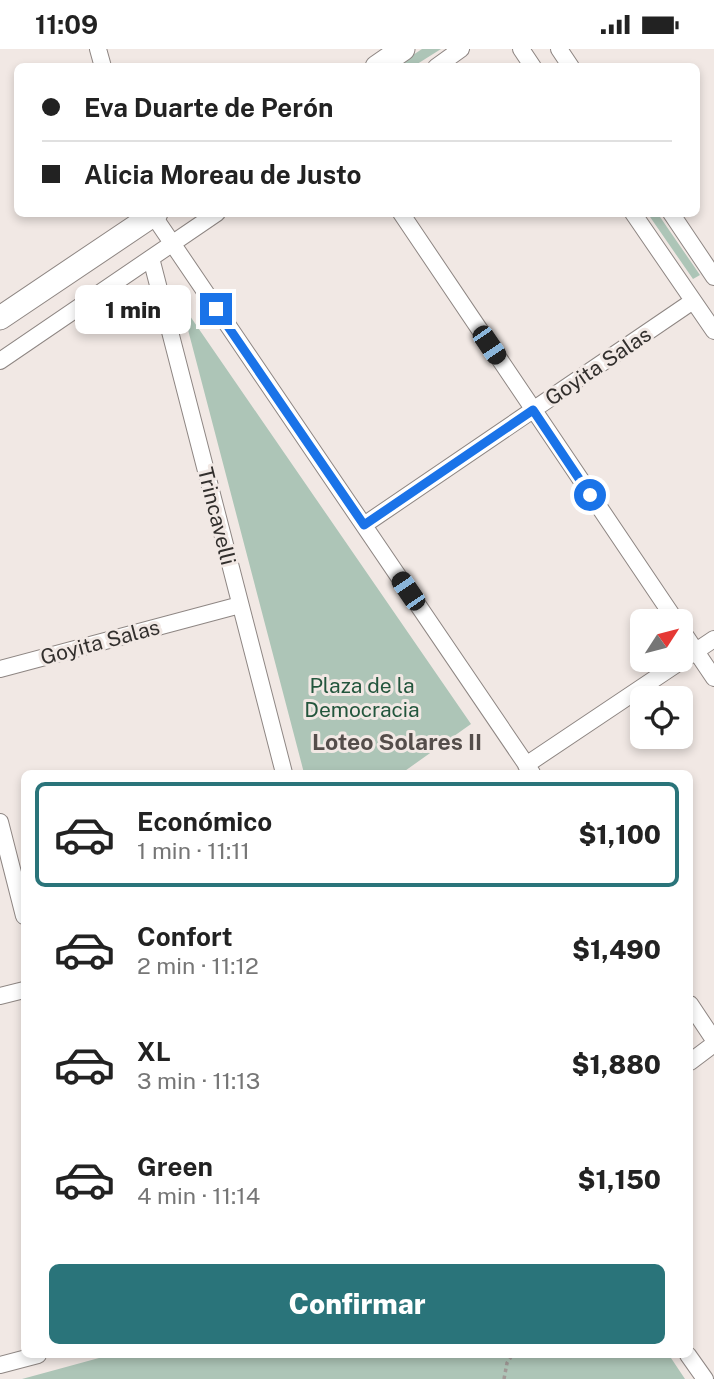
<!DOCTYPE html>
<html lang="es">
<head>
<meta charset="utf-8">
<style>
  body { margin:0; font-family:"Public Sans",sans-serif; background:#f6f6f6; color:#222; height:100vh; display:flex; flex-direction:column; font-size:26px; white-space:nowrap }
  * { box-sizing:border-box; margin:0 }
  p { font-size:23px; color:#767676 }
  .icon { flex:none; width:38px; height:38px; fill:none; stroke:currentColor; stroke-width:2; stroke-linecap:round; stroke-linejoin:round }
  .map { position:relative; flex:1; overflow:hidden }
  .side { position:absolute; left:21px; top:721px; width:672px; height:588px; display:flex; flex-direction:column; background:#fff; border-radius:10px; box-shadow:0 4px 10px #0003 }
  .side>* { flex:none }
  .guide { position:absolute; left:14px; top:14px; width:686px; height:154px; border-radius:10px; box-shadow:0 4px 10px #0003; display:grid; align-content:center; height:154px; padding:0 28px; background:#fff }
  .needle { width:46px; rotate:54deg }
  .buttons { position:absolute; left:630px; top:560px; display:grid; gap:14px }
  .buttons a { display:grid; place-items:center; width:63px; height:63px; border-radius:10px; background:#fff; box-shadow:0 4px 10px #0003; font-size:35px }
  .end { position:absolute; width:32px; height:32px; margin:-16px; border:9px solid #1a73e8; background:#fff; box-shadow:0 0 0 4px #fff }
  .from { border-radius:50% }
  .bubble { position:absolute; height:49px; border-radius:10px; background:#fff; box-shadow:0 4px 10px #0003; font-size:23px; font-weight:800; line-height:49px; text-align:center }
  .car { position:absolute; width:21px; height:42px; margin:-21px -10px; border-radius:9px; box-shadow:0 0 5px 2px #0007; background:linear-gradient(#222 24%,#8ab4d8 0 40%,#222 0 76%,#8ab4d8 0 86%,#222 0) }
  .guide b { display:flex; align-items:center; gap:24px; height:66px; font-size:26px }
  .guide b+b { border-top:2px solid #e0e0e0 }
  .guide i { width:18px; height:18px; background:#222 }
  ul { padding:12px 0 0; list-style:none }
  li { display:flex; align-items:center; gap:21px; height:105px; margin:0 14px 10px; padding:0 14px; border:4px solid transparent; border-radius:10px }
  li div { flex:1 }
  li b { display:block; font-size:26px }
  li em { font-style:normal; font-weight:800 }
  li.selected { border-color:#2a747a }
  li>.icon { width:63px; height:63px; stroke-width:1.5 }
  .button { display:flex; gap:14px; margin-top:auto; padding:14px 28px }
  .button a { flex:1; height:80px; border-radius:10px; background:#2a747a; color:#fff; font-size:28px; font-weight:800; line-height:80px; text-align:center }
  .status { display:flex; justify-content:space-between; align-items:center; height:49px; padding:0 35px; background:#fff; direction:ltr }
  .status svg { height:19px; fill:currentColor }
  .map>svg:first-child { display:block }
  .green { fill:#adc5b7 }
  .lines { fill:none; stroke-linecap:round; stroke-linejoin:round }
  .street-casing { stroke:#8e8683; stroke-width:18 }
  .secondary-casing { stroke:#8e8683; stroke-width:25 }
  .path { stroke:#a09996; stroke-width:3.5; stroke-dasharray:3.5 3.5; stroke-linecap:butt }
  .street { stroke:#fff; stroke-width:16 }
  .secondary { stroke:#fff; stroke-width:23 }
  .route { stroke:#1a73e8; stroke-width:9 }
  .labels { text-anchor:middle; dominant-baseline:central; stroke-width:6; stroke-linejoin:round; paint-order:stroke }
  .street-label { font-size:21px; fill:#322f2d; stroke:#f1e8e4 }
  .park-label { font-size:21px; fill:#23563d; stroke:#f1e8e4 }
  .neighbourhood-label { font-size:23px; font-weight:bold; fill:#544d4a; stroke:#f1e8e4 }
</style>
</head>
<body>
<div class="status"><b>11:09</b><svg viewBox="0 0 49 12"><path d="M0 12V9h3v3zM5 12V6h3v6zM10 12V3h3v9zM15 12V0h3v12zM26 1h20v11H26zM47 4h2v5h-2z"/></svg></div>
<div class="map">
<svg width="714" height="1330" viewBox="0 0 714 1330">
  <rect width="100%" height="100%" fill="#f1e8e4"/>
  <path class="green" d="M422,0h19l-27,17 -19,1z
    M648,165h10l42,61 -7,4z
    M181,254l290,421 -69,49h-98z
    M110,1306h559l16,24h-663z"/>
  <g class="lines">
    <g class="street-casing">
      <path id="street" d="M98,0l5,18
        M521,0l12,18
        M559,0l12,18
        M436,18l25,-18
        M401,164l275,408
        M633,164l81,118
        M671,164l43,64
        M153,166l379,558
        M151,209l133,515
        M0,312l217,-148
        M364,476l329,-224
        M681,580l33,49
        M0,620l240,-64
        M526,716l188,-126
        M0,773l24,94
        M0,947l24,-6
        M690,955l24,36
        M690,1013l24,-18
        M688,1306l17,24
        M0,1316l38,-10"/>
    </g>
    <g class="secondary-casing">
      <path id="secondary" d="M377,18l26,-18
        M0,269l156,-105"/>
    </g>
    <path class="path" d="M504,1330l3,-16 5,-8"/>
    <use href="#street" class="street"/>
    <use href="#secondary" class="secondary"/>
  </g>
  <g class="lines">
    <path class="route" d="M216,260l148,216 169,-115 57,85"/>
  </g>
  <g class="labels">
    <g class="street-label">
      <text transform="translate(598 317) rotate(-34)">Goyita Salas</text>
      <text transform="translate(217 467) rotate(76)">Trincavelli</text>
      <text transform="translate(100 593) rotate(-15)">Goyita Salas</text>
    </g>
    <g class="park-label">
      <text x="362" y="636">Plaza de la<tspan x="362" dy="24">Democracia</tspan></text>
    </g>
    <g class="neighbourhood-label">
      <text x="397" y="692">Loteo Solares II</text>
    </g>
  </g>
</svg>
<div class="buttons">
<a><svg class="needle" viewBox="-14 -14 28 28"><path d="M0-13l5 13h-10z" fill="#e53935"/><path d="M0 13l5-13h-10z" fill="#767676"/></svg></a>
<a><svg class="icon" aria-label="locate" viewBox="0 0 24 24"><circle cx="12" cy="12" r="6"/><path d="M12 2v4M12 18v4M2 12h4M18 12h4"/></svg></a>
</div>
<i class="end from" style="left:590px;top:446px"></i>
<i class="end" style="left:216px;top:260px"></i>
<div class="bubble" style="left:75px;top:236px;width:116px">1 min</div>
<i class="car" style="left:489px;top:296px;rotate:146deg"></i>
<i class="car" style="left:408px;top:542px;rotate:326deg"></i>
<div class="guide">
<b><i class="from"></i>Eva Duarte de Perón</b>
<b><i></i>Alicia Moreau de Justo</b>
</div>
<section class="side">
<ul>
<li class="selected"><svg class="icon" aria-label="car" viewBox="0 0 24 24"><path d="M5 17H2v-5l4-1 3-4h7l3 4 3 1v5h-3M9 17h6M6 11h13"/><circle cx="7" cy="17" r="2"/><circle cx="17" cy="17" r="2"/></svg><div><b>Económico</b><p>1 min · 11:11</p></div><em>$1,100</em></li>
<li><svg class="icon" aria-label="car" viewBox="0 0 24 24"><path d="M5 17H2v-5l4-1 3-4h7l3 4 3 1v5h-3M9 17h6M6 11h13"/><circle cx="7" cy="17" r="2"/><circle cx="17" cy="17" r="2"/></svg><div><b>Confort</b><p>2 min · 11:12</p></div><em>$1,490</em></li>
<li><svg class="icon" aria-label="car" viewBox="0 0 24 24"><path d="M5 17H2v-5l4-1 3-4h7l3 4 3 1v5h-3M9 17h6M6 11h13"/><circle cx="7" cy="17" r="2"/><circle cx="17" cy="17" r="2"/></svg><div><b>XL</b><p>3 min · 11:13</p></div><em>$1,880</em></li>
<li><svg class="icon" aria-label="car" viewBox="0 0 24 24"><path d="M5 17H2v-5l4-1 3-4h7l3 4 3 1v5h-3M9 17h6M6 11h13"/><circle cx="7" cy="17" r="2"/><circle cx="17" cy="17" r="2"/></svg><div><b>Green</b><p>4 min · 11:14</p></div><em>$1,150</em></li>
</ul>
<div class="button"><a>Confirmar</a></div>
</section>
</div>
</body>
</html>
